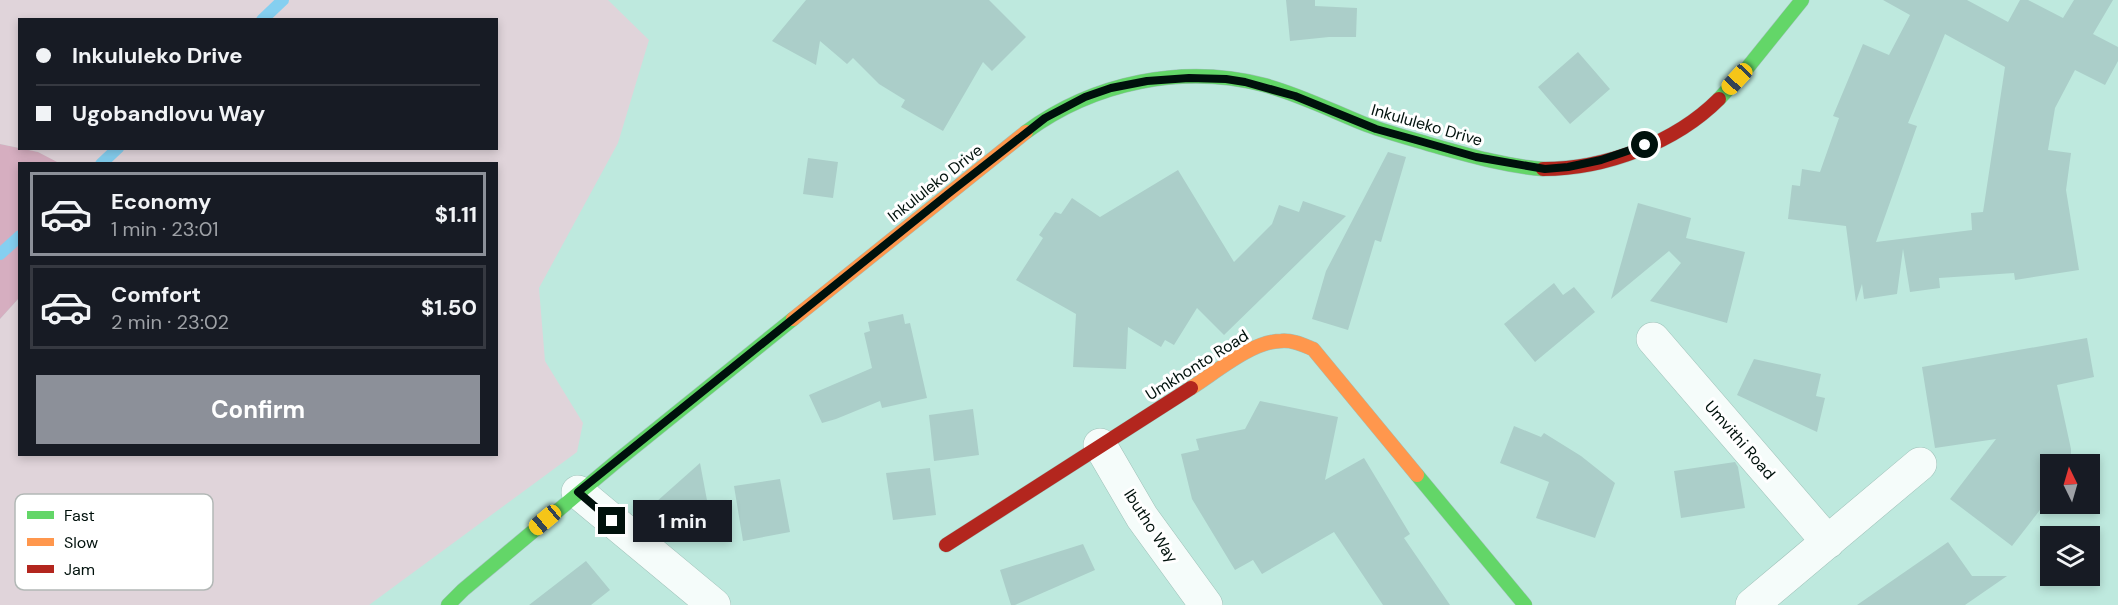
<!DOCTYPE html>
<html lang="en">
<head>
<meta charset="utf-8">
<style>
  body { margin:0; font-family:"DM Sans",sans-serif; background:#242831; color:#f1f3f6; height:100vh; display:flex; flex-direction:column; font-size:22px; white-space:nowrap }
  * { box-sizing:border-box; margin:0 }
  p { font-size:20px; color:#9ea1a6 }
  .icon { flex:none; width:33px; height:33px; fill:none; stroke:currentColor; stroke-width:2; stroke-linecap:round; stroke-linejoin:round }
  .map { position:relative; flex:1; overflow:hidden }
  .panel { position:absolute; left:18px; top:162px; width:480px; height:294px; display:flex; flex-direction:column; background:#171b24; border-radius:0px; box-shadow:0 3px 9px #0003 }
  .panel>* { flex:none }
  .top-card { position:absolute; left:18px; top:18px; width:480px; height:132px; border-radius:0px; box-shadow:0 3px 9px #0003; display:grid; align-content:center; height:132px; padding:0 18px; background:#171b24 }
  .needle { width:39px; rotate:355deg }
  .tools { position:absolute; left:2040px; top:454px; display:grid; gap:12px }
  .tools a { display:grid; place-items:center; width:60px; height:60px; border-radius:0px; background:#171b24; box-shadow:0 3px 9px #0003; font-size:30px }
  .end { position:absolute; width:27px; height:27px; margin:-14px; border:8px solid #00110c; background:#fff; box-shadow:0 0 0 3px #fff }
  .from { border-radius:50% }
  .bubble { position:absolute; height:42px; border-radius:0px; background:#171b24; box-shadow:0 3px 9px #0003; font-size:20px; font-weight:700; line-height:42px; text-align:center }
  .car { position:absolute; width:18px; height:36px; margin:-18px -9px; border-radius:8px; box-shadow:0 0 4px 2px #0007; background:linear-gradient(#f5c518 24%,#345 0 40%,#f5c518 0 76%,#345 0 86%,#f5c518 0) }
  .top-card b { display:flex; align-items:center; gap:21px; height:57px; font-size:22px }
  .top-card b+b { border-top:2px solid #363941 }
  .top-card i { width:15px; height:15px; background:#f1f3f6 }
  ul { padding:10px 0 0; list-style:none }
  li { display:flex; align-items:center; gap:18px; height:84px; margin:0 12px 9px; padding:0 6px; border:3px solid #363941; border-radius:0px }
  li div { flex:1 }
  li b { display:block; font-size:22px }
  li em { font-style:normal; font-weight:700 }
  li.selected { border-color:#8c9099 }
  li>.icon { width:54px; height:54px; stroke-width:1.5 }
  .primary-button { display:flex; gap:12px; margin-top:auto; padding:12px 18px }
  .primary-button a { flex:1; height:69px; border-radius:0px; background:#8c9099; color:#fff; font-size:24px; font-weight:700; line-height:69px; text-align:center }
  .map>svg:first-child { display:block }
  .green { fill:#e0d4da }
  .forest { fill:#d6aec0 }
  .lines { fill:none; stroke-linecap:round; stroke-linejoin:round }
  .stream { stroke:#85cff0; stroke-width:12 }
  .building { fill:#abcec9; fill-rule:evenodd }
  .street-casing { stroke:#9ec0b8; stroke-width:34 }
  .fast-casing { stroke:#9ec0b8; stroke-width:15 }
  .slow-casing { stroke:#9ec0b8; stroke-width:15 }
  .jam-casing { stroke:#9ec0b8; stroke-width:15 }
  .street { stroke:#f5fcfa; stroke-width:33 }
  .fast { stroke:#63d668; stroke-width:14 }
  .slow { stroke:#ff974d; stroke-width:14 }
  .jam { stroke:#b3261e; stroke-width:14 }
  .route { stroke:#00110c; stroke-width:8 }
  .labels { text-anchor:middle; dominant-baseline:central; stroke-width:6; stroke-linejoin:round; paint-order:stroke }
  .street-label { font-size:16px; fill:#00110c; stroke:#fff }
  .key { fill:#fff; stroke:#b2b8b6; stroke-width:1.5 }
  .key-label { font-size:16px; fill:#00110c }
</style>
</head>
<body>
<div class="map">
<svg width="2118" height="605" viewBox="0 0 2118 605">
  <rect width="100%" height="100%" fill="#bee9de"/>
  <path class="green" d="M0,0h608l41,40 -31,103 -79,145 6,73 38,62 -6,29 -208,153h-369v-286l19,-21 1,156h476v-290h-437l-21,-12 -17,-3 475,-1v-128h-476l-1,128 -19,-4z"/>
  <path class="forest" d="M0,144l38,8 21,11 -39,1 -1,134 -19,21z"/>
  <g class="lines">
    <path class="stream" d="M262,20l21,-20
      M101,164l17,-16
      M0,254l20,-18"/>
  </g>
  <path class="building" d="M806,0h183l37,37 -34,34 -9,-9 -40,69 -42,-24 4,-7 -26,-16 -26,-26 -6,6 -27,-23 -4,24 -44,-24z
    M1286,0h29v6l42,2 -1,29h-27l-39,4z
    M1883,0h84l41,22 12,-22h8l35,18 11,-18h39l-20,34 25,13v14l-13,24 -30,-15 -20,38 -7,42 23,3 -5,37 13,80 -64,10 -1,-7 -75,5 1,10 -30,4 -7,-43 -6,45 -33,5 -2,-15 -6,18 -10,-76 -58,-7 4,-34 8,1 2,-17 18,3 19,-54 -6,-2 30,-72 26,11 21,-40zM1945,34l60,33 -22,145 -12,1 1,17 -96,12 41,-116 -9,-3z
    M1578,52l32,37 -40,35 -32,-37z
    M1388,152l18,5 -25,85 -6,-2 -27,90 -36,-11 14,-48z
    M808,158l30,4 -5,36 -30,-4z
    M1178,170l56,92 38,-38 7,-19 20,7 4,-11 43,15 -122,119 -27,-27 -23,37 -9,-5 -4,7 -33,-20 -2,42 -53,-2 3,-53 -60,-34 27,-42 -4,-3 16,-23 6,2 11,-16 28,19z
    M1638,203l53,15 -5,20 59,14 -18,71 -77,-22 31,-38 -12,-12 -58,48z
    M1554,283l9,12 11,-8 21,25 -60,50 -31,-38z
    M903,314l2,10 5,-1 17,75 -45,10 -2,-7 -44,18 -14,4 -13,-28 63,-27 -8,-35 6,-2 -2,-9z
    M2087,338l7,39 -37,8 14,64v16h-21v32l-38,49 -62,-47 46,-60 -61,9 -13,-81z
    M1754,359l67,15 -5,22 9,2 -8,34 -80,-37z
    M1260,401l78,16 -13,63 39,-22 46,76 -6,4 46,67h-67l-49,-73 -72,42 -9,-14 -18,10 -43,-71 -11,-45 18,-4 -3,-11 49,-10z
    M973,409l6,46 -45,6 -5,-46z
    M1514,426l27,11 3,-4 37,23 34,27 -20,55 -59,-20 13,-36 -49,-19z
    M1735,462l3,5 7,41 -64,10 -7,-47z
    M700,463l9,48 -36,31 -27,-31z
    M930,468l6,47 -43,5 -7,-47z
    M780,479l10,53 -47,9 -9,-55z
    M1948,542l24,34h35l-42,29h-108z
    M1083,544l12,26 -80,35h-4l-11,-35z
    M586,561l24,29 -19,15h-62z"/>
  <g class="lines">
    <g class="street-casing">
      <path id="street" d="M1653,339l175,203
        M1100,445l42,72 64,88
        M578,492l136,113
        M1752,605l168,-141"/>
    </g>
    <g class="fast-casing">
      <path id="fast" d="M1719,99l29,-32 54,-67
        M1026,132c68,-50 157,-68 238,-47 34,9 66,25 98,38 23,9 47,15 70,22 36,10 73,21 111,24
        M1417,475l108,130
        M448,605l15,-15 154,-129 176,-142"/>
    </g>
    <g class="slow-casing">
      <path id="slow" d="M793,319l233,-187
        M1191,388c24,-15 61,-47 90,-47 12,-1 22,4 32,8l104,126"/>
    </g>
    <g class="jam-casing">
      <path id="jam" d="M1543,169c62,0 132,-26 176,-70
        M946,545l245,-157"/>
    </g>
    <use href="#street" class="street"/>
    <use href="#fast" class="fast"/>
    <use href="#slow" class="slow"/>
    <use href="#jam" class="jam"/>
  </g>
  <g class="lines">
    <path class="route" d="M612,521l-34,-29 370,-298 97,-76 40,-21 26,-9 36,-7 42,-3 37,1 19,3 50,14 81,33 40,11 60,17 69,12 23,-2 33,-7 44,-15"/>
  </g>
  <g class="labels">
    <g class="street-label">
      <text transform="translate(1427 125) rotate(16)">Inkululeko Drive</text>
      <text transform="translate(935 183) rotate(-38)">Inkululeko Drive</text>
      <text transform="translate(1197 365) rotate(-32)">Umkhonto Road</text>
      <text transform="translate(1740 440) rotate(49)">Umvithi Road</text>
      <text transform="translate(1151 526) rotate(57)">Ibutho Way</text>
    </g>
  </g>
  <rect x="15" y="494" width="198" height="96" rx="9" class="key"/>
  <rect x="27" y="511" width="27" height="8" fill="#63d668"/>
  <rect x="27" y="538" width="27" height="8" fill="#ff974d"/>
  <rect x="27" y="565" width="27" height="8" fill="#b3261e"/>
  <g class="key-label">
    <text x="64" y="521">Fast</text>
    <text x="64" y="548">Slow</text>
    <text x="64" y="575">Jam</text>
  </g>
</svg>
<div class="tools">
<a><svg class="needle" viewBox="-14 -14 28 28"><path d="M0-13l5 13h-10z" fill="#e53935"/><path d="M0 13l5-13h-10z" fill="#9ea1a6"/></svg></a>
<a><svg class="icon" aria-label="layers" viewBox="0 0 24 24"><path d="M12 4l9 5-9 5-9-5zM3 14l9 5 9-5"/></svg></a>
</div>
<i class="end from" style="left:1645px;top:145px"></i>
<i class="end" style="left:612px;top:521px"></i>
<div class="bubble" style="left:633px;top:500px;width:99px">1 min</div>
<i class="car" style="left:1737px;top:79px;rotate:223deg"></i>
<i class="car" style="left:545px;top:520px;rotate:230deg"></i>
<div class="top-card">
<b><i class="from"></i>Inkululeko Drive</b>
<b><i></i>Ugobandlovu Way</b>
</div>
<section class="panel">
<ul>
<li class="selected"><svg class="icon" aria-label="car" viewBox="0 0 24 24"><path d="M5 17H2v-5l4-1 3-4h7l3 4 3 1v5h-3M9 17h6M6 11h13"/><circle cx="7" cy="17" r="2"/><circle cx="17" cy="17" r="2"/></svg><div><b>Economy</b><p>1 min · 23:01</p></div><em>$1.11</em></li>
<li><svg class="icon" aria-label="car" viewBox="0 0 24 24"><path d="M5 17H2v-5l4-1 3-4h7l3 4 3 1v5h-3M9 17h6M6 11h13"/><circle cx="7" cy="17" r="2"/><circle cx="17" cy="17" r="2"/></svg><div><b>Comfort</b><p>2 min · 23:02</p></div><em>$1.50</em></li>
</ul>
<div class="primary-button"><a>Confirm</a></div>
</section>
</div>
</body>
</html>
